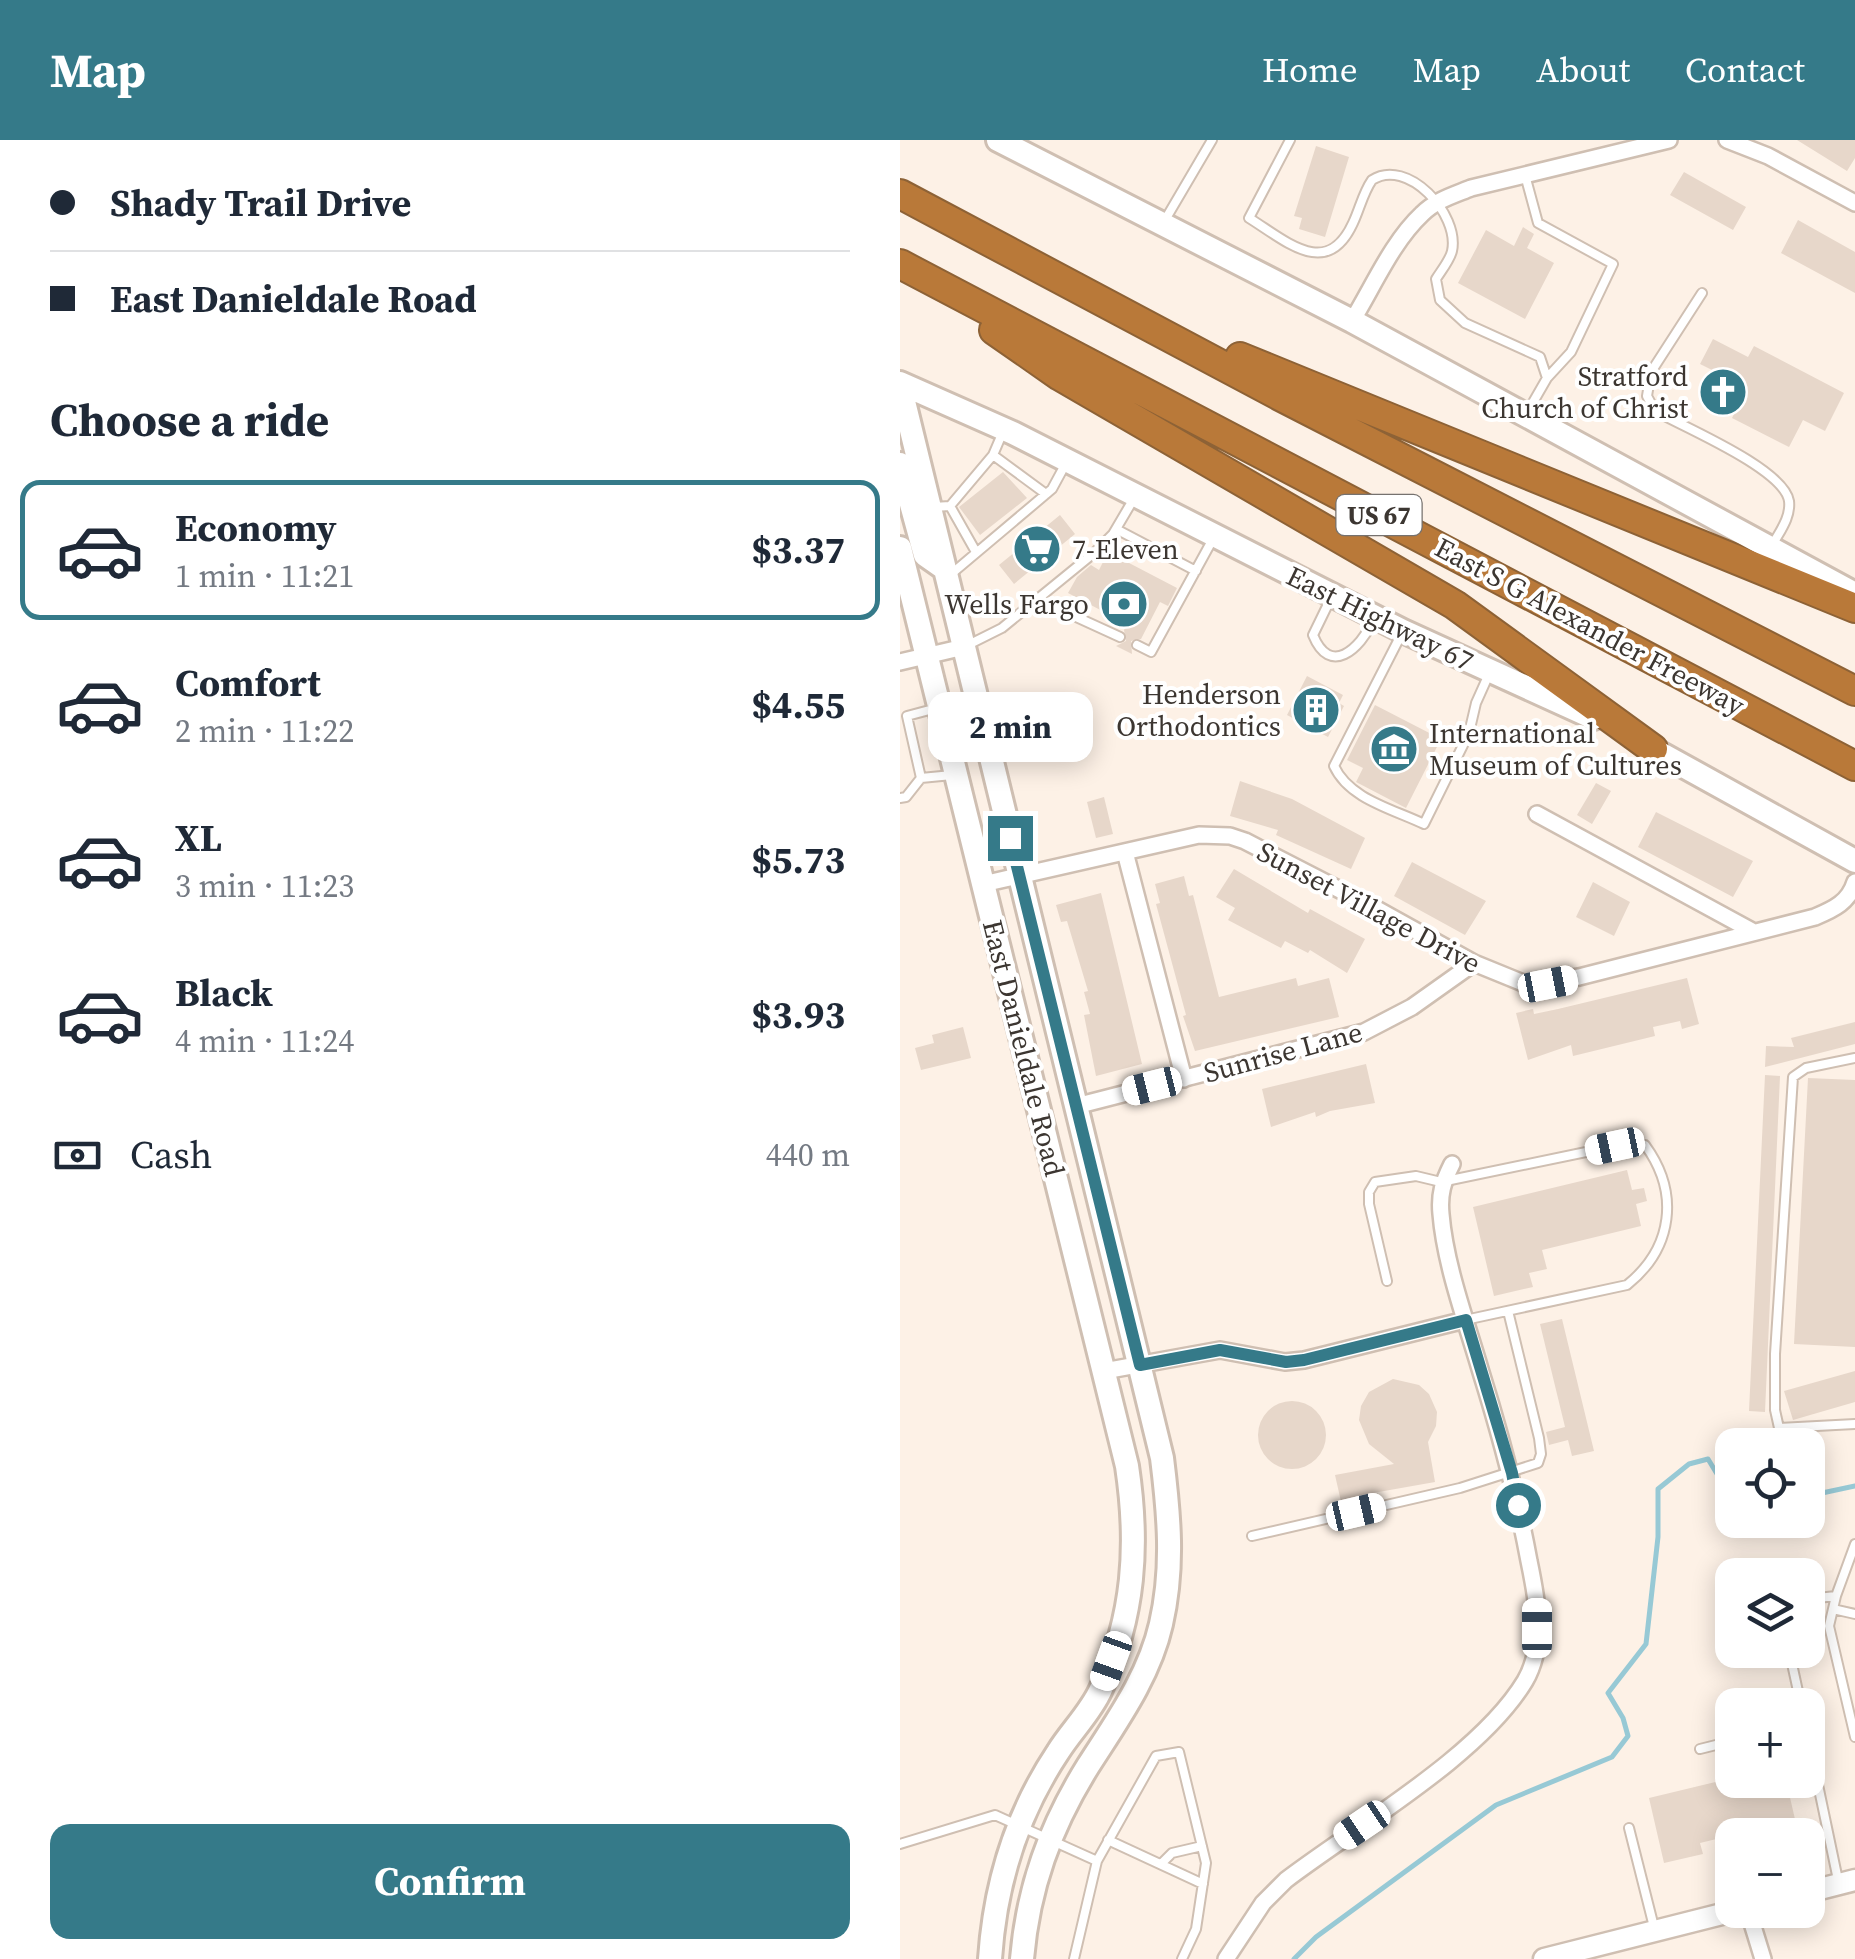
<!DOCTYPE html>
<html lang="en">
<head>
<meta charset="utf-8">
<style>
  body { margin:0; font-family:"Source Serif 4",serif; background:#f2f2f3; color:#1f2937; height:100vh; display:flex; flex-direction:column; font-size:38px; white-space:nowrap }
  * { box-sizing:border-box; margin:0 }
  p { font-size:32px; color:#747a83 }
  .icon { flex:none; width:55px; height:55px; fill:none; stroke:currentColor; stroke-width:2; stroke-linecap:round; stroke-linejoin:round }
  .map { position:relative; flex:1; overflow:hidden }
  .details { display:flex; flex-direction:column; background:#fff; width:900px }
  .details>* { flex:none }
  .top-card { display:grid; align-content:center; height:220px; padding:0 50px; background:#fff }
  .controls { position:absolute; left:815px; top:1288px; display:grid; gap:20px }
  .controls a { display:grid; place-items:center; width:110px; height:110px; border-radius:20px; background:#fff; box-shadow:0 5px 25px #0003; font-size:50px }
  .end { position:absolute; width:45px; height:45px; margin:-22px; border:12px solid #357a89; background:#fff; box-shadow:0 0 0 5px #fff }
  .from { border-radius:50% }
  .bubble { position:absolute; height:70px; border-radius:20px; background:#fff; box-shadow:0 5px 25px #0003; font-size:32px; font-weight:700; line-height:70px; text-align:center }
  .car { position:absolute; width:30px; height:60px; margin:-30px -15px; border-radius:12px; box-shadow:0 0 8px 2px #0007; background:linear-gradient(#fff 24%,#345 0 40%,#fff 0 76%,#345 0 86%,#fff 0) }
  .top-card b { display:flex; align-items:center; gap:35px; height:95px; font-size:38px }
  .top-card b+b { border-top:2px solid #e0e1e3 }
  .top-card i { width:25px; height:25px; background:#1f2937 }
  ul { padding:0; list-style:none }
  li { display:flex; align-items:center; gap:30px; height:140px; margin:0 20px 15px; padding:0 30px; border:5px solid transparent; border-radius:20px }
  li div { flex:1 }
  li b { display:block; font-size:38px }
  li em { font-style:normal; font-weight:700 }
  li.on { border-color:#357a89 }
  li>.icon { width:90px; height:90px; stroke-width:1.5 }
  h2 { padding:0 50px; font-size:45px; line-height:120px }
  .pay { display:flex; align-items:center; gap:25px; height:110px; padding:0 50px; font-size:38px }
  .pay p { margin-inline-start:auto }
  .cta { display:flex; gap:20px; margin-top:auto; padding:20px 50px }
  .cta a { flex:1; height:115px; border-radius:20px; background:#357a89; color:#fff; font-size:40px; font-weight:700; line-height:115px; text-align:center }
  header { display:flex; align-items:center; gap:60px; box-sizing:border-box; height:140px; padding:0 50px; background:#357a89; color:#fff }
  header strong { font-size:48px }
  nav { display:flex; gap:55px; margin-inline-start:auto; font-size:35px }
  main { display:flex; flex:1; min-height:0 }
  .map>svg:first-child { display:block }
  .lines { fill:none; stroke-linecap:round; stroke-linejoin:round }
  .stream { stroke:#97c9d5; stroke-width:5 }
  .building { fill:#e7d7ca }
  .service-casing { stroke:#cfbfb2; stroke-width:12 }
  .minor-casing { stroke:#cfbfb2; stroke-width:20 }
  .tertiary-casing { stroke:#cfbfb2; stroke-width:25 }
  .secondary-casing { stroke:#cfbfb2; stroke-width:28 }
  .motorway-casing { stroke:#8d6236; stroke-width:32 }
  .service { stroke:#fff; stroke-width:8 }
  .minor { stroke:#fff; stroke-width:15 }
  .tertiary { stroke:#fff; stroke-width:20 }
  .secondary { stroke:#fff; stroke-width:22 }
  .motorway { stroke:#b97939; stroke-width:28 }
  .route { stroke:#357a89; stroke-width:12 }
  .labels { text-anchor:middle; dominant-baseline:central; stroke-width:8; stroke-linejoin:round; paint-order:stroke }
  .shield { fill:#fff; stroke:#76726f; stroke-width:2.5 }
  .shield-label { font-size:25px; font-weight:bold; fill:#3c3631 }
  .poi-label { font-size:28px; fill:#3c3631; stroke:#fff; text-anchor:end }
  .street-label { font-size:28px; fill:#3c3631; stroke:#fff }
</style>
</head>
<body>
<header>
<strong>Map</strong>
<nav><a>Home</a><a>Map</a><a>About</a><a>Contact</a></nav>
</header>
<main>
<section class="details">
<div class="top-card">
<b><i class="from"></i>Shady Trail Drive</b>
<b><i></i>East Danieldale Road</b>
</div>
<h2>Choose a ride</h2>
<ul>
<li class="on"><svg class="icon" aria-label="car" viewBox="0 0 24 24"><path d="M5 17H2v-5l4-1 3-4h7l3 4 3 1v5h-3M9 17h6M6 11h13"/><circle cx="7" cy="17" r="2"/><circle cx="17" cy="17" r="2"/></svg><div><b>Economy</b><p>1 min · 11:21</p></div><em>$3.37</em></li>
<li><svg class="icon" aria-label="car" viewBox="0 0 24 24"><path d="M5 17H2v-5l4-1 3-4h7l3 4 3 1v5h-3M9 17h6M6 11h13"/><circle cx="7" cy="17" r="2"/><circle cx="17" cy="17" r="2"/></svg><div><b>Comfort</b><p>2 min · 11:22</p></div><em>$4.55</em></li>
<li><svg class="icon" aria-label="car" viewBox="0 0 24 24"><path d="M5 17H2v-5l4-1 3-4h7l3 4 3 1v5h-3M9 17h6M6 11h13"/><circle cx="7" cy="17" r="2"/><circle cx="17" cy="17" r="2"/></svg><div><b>XL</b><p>3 min · 11:23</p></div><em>$5.73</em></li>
<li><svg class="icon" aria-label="car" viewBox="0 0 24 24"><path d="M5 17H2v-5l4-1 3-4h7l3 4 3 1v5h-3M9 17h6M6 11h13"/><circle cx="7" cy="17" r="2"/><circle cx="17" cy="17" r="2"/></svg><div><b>Black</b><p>4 min · 11:24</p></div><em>$3.93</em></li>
</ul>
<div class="pay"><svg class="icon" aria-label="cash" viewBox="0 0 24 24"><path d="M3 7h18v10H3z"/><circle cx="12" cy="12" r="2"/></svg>Cash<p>440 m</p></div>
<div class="cta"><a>Confirm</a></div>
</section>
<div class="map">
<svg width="955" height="1819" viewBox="0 0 955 1819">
  <rect width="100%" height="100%" fill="#fdf1e6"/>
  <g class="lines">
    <path class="stream" d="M908,1356l47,-10
      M394,1819l22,-22 180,-132 116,-48 16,-21 -5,-18 -15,-25 38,-49 12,-107v-48l31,-25 19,-5 20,33 4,2"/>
  </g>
  <path class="building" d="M897,0h58v18l-8,13z
    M416,6l33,11 -24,80 -26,-8 3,-11 -8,-2z
    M784,32l62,35 -13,23 -63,-35z
    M898,80l57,32v41l-74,-40z
    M623,87l11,7 -7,14 27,15 -29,56 -67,-36 28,-53 28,16z
    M813,199l35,18 6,-11 90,47 -19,38 -22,-11 -14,27 -57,-29 6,-12 -13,-6 4,-8 -23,-11 6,-11 -12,-6z
    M103,332l24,26 -47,37 -21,-28z
    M160,375l15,19 -61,50 -15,-19z
    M208,412l69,36 -9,18 -8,-4 -19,37 -10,2 1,13 -16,-8 10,-5 -2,-11 3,-6 -59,-31 9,-16 14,-12 8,5z
    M407,536l36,19 -4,8 5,3 -16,31 -41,-22z
    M475,565l66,34 -35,69 -50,-26 7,-14 -16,-8z
    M340,641l52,18 73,39 -14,31 -75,-34 2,-5 -48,-14z
    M696,643l15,8 -19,33 -15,-9z
    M204,657l9,37 -17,4 -9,-36z
    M756,672l97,49 -20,36 -95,-50z
    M512,722l74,39 -21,34 -71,-39z
    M334,729l74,44 2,-4 55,30 -18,34 -37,-23 -2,3 -23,-12 -4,7 -53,-28 7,-12 -19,-11z
    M284,736l5,20 4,-1 26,102 77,-19 2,8 31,-8 10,39 -144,34 -12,-35 3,-1 -30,-111 4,-1 -5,-19z
    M693,742l37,20 -16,34 -38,-19z
    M201,753l41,171 -46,12 -12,-61 6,-1 -6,-22 4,-1 -21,-70 -6,1 -5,-17z
    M787,838l12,46 -17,5 -2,-8 -27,6 2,9 -82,20 -2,-11 -43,15 -12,-47 17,-4 1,5 24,-5z
    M955,882v22l-90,23 1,-21 28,1 -3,-9z
    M63,887l8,31 -50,12 -6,-22 19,-5 -2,-8z
    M466,924l9,39 -45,8 -14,6 -1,-5 -44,15 -9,-38z
    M865,935l15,1 -15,336 -16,-1z
    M908,938l47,2v267l-61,-3z
    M727,1030l5,20 12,-2 3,13 -11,3 5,22 -99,24 5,19 -18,4 4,14 -39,9 -21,-89z
    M662,1179l32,132 -22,5 -4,-16 -19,5 -3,-13 19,-5 -25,-103z
    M955,1231v31l-62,18 -9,-29z
    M493,1239l26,6 10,9 8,18 -1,14 -8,16 7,40 -79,14 2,7 -16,3 -7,-31 59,-11 -25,-20 -10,-24 2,-14 8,-14z
    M358 1295a34 34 0 1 1 68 0a34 34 0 1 1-68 0Z
    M832,1638l54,2 11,48 -33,7 -2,-7 -62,15 3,11 -39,9 -15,-65z"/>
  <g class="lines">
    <g class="service-casing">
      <path id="service" d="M390,0l-41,78c37,23 78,62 104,5 7,-15 10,-30 19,-43 35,-23 88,34 80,71 -2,9 -11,20 -16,28l4,21 25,23 75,34 7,21 -19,33
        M625,35l13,48 75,41 -42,88 -24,26
        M265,80l47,-80
        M802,153l-51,79 -4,24 8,15c29,16 129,58 134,90 2,16 -9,30 -16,43
        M93,315l53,39
        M50,366l43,-51 9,-21
        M33,367l17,-1 26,46
        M216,389l80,42
        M50,435l102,-86 13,-24
        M432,456l-19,39c17,42 47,14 60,-14
        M137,459l83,38
        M501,495l-67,131c15,33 59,43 90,58l45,-91 7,-30 13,-29
        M237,505l14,7 63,-115
        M66,506l36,-18 92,-75 19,-19 20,-34
        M37,568l-30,8 14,62 31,-3
        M0,658l6,-1 15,-19
        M955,918l-49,10 -13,9 -18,277v56l4,18 76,-4
        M487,1141l-18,-77v-12l6,-10 41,-6 25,6 174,-36 30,-1c35,48 28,103 -18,140l-162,35
        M352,1396l208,-48 78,-25 3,-9 -2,-16 -31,-127
        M936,1456l-7,30 26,111
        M908,1459l28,-3 19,-52
        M933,1469l22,5
        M889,1510l12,55
        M908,1597l30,143
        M800,1609l32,-8
        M729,1688l26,103
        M208,1700l95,44
        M0,1704l95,-29 102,46
        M261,1724l11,-11 30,-7
        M174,1819l23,-98 59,-105 23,-4 27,111 -10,66 -14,30"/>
    </g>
    <g class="minor-casing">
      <path id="minor" d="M827,0l41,16 87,47
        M452,181c21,-34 40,-79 70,-107 14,-14 32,-19 49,-26l198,-48
        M0,522l64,-15
        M637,674l217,118
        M225,712l59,227
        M83,744l216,-49 31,1 15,5 128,66 101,56 54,22 51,-8 236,-60c19,-8 34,-15 40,-35
        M176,966l288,-74 48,-25 62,-44
        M204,1231l116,-21 65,12 19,-2 161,-40
        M848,1770l15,49
        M326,1819l37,-56 23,-23c71,-54 194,-124 239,-199 21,-36 12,-82 4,-120 -12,-65 -29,-128 -49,-192 -14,-48 -35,-105 -39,-155 -2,-20 2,-32 11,-50"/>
    </g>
    <g class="tertiary-casing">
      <path id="tertiary" d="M908,1752l47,-12
        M644,1819l194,-49"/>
    </g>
    <g class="secondary-casing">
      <path id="secondary" d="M98,0l354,181 503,273
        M0,243l113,50 390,198 191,87
        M0,245l262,1073c7,56 12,110 -1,166 -12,53 -45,98 -73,142 -38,61 -60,122 -66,193
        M0,324l25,91 20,14
        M0,408l227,918c12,80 7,150 -26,223 -10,23 -30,42 -43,63 -42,63 -63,132 -68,207
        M740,602l215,119"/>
    </g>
    <g class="motorway-casing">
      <path id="motorway" d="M0,54l380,202 575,295
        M0,124l955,502
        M94,190l66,46 395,229 198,144
        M340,217l615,251"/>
    </g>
    <use href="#service" class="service"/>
    <use href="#minor" class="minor"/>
    <use href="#tertiary" class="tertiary"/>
    <use href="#secondary" class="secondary"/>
    <use href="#motorway" class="motorway"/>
  </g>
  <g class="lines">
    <path class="route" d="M110,698l130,527 80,-15 66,12 18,-2 162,-40 46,153 6,32"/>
  </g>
  <defs>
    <g id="church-disc" transform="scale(2.5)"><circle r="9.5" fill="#357a89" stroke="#fff"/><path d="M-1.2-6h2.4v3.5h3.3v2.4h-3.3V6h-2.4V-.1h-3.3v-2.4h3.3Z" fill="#fff"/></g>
    <g id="supermarket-disc" transform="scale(2.5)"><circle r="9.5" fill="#357a89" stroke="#fff"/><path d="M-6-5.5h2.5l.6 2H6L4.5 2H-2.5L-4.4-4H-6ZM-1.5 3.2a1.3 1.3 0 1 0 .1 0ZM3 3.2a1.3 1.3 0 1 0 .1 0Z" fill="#fff"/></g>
    <g id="bank-disc" transform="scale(2.5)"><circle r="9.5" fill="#357a89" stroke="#fff"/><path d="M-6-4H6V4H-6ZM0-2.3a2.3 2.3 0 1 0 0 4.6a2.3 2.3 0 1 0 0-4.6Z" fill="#fff"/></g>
    <g id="building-disc" transform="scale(2.5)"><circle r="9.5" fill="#357a89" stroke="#fff"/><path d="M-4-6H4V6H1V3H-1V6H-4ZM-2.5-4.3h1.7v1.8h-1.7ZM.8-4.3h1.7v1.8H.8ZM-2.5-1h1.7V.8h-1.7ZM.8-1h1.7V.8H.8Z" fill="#fff"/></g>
    <g id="museum-disc" transform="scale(2.5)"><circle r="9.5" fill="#357a89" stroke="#fff"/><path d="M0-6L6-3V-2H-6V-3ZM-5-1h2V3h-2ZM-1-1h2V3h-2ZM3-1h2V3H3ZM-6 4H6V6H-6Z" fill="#fff"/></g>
  </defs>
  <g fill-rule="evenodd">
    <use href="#church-disc" x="823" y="252"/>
    <use href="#supermarket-disc" x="137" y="409"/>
    <use href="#bank-disc" x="224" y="464"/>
    <use href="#building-disc" x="416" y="570"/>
    <use href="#museum-disc" x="494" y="609"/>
  </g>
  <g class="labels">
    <rect class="shield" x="436.5" y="355" width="85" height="40" rx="8"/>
    <g class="shield-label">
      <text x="479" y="375">US 67</text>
    </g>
    <g class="poi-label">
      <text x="788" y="236">Stratford<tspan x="788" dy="32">Church of Christ</tspan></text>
      <text x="172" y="409" text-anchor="start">7-Eleven</text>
      <text x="189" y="464">Wells Fargo</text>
      <text x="381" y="554">Henderson<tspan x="381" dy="32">Orthodontics</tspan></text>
      <text x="529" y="593" text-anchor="start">International<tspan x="529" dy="32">Museum of Cultures</tspan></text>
    </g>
    <g class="street-label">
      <text transform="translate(480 478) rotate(26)">East Highway 67</text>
      <text transform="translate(690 486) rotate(28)">East S G Alexander Freeway</text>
      <text transform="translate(469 767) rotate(28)">Sunset Village Drive</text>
      <text transform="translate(124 908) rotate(76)">East Danieldale Road</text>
      <text transform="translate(383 912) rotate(-15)">Sunrise Lane</text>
    </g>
  </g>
</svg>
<div class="controls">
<a><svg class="icon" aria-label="locate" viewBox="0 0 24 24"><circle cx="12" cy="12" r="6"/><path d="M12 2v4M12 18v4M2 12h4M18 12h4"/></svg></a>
<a><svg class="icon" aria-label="layers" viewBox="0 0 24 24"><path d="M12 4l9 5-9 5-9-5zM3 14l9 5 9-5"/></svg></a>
<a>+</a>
<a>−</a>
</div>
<i class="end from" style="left:618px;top:1365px"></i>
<i class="end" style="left:110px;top:698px"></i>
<div class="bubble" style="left:28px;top:552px;width:165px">2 min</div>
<i class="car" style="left:648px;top:844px;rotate:79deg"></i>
<i class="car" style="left:252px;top:946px;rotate:256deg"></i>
<i class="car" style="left:715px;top:1006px;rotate:258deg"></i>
<i class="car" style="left:456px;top:1372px;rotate:77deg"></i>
<i class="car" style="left:637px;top:1488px;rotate:0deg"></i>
<i class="car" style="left:211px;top:1521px;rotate:200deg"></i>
<i class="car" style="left:462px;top:1685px;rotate:236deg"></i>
</div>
</main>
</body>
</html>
